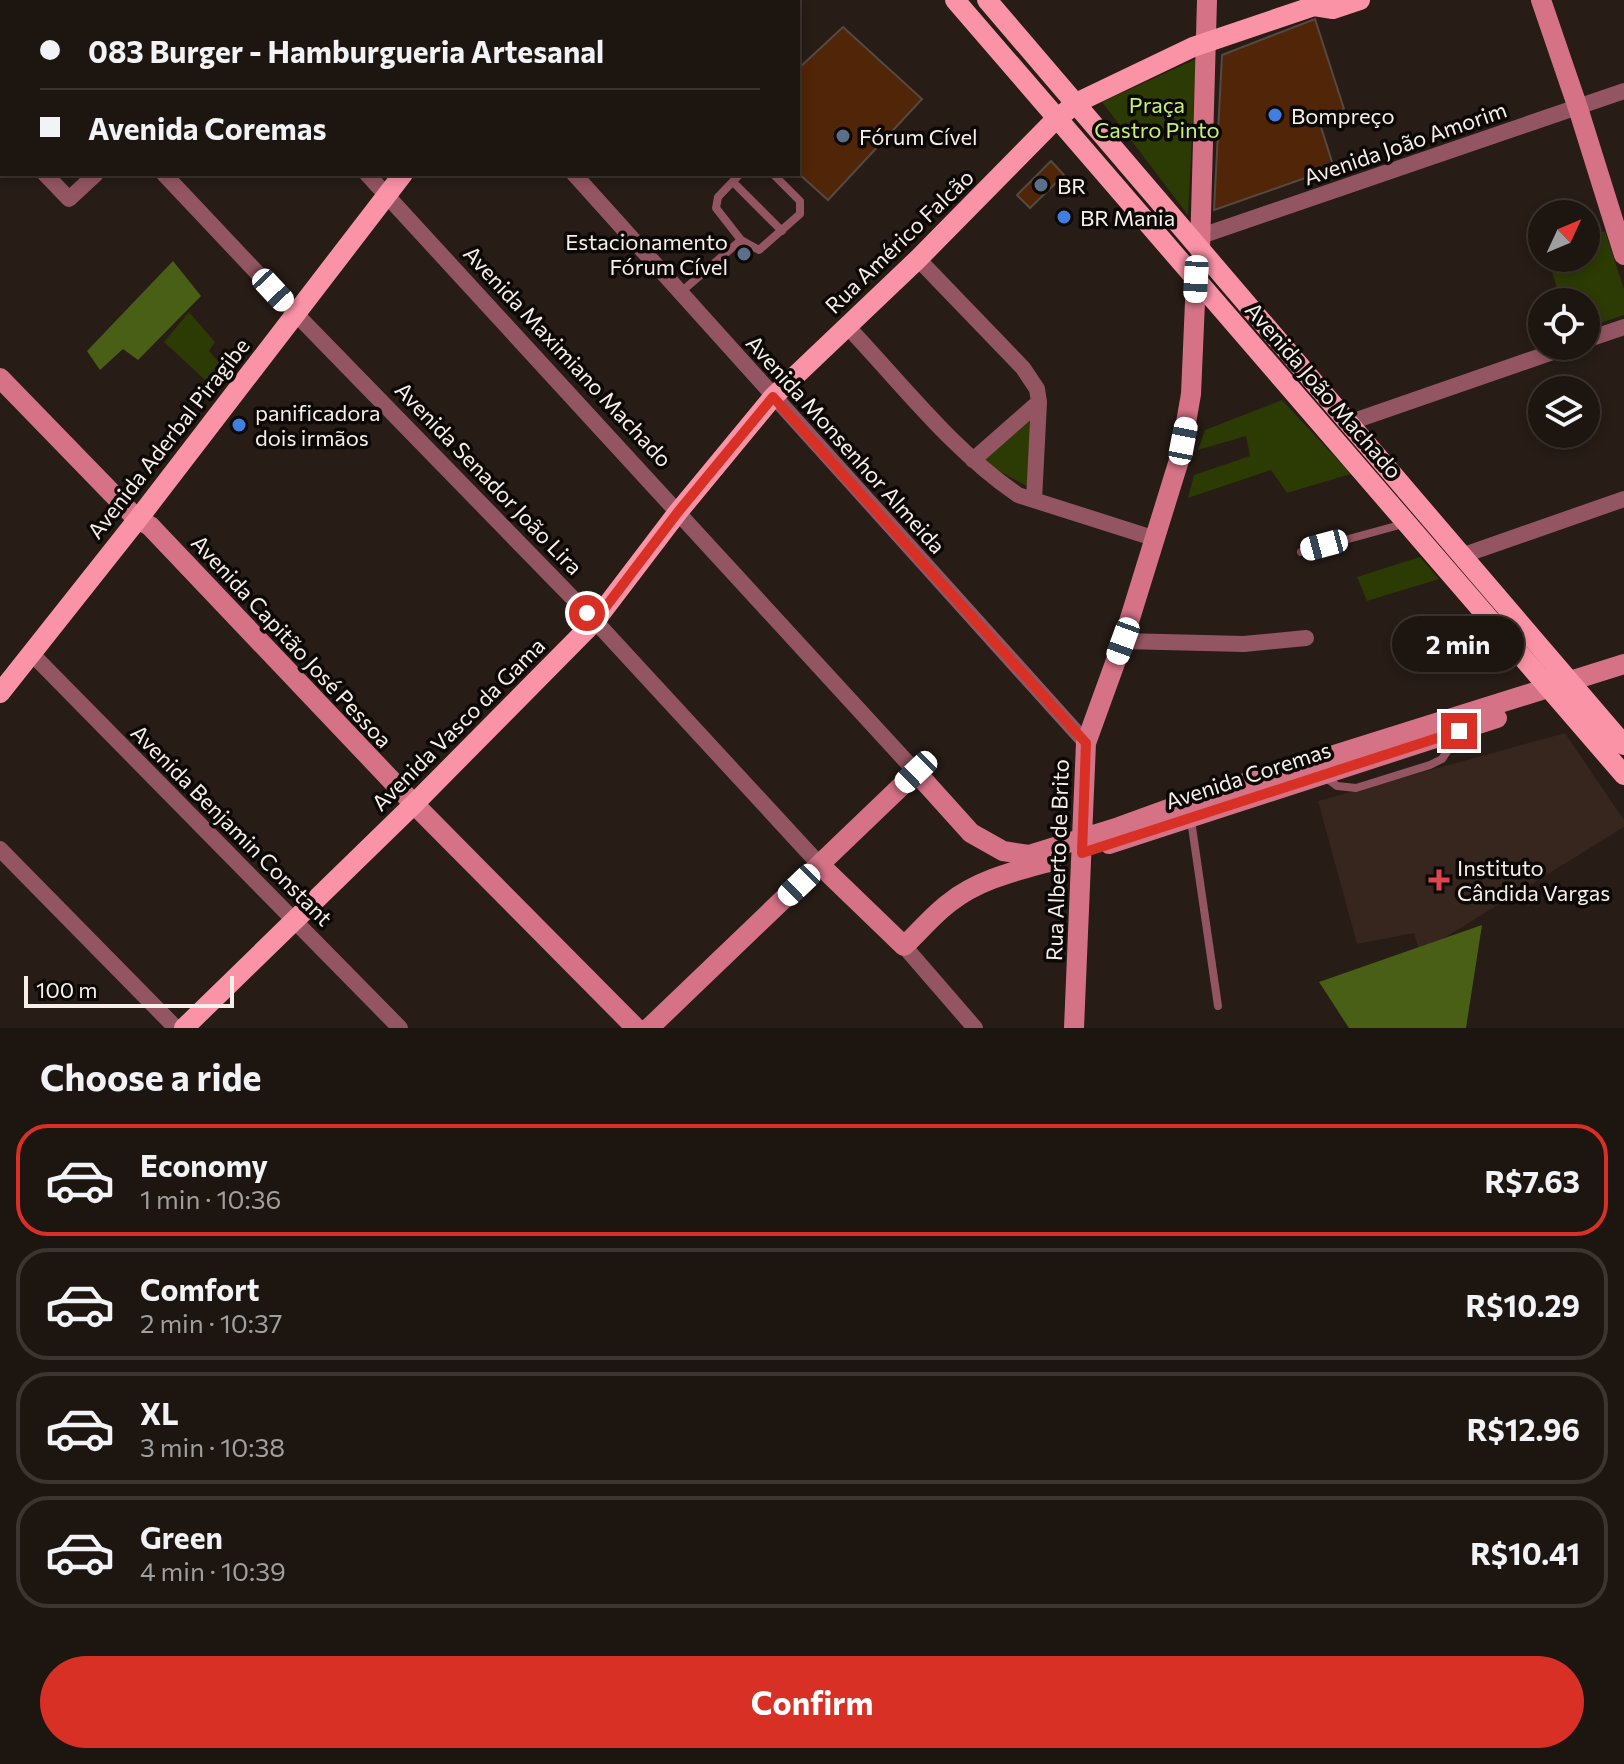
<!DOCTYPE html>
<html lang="en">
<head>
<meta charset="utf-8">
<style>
  body { margin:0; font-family:Commissioner,sans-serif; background:#251e19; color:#f1f3f6; height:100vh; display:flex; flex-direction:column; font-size:30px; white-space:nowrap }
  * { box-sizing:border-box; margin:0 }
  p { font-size:26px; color:#a09f9f }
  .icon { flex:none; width:44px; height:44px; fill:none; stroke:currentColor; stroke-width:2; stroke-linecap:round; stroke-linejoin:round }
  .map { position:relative; height:1028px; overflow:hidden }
  .side { display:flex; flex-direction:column; background:#1d1510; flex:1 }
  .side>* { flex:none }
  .hud { position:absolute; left:0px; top:0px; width:800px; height:176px; box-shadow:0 4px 12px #0003,0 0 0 2px #3b3430; display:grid; align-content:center; height:176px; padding:0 40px; background:#1d1510 }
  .needle { width:52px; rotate:46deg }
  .buttons { position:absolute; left:1528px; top:200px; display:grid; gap:16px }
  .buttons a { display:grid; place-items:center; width:72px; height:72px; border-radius:50%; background:#1d1510; box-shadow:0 4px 12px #0003,0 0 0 2px #3b3430; font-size:40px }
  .scale { position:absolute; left:24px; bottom:20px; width:210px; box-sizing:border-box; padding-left:8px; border:4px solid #f6efea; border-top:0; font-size:22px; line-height:28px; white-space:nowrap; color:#f6efea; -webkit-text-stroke:6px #0c0806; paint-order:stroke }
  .end { position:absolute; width:36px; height:36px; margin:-18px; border:10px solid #d93025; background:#fff; box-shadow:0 0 0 4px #fff }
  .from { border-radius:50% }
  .bubble { position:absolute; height:56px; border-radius:28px; background:#1d1510; box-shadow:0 4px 12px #0003,0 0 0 2px #3b3430; font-size:26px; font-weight:700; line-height:56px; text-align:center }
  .car { position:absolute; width:24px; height:48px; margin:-24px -12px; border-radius:10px; box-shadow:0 0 6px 2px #0007; background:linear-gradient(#fff 24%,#345 0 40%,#fff 0 76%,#345 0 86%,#fff 0) }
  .hud b { display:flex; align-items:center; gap:28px; height:76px; font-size:30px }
  .hud b+b { border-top:2px solid #3b3430 }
  .hud i { width:20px; height:20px; background:#f1f3f6 }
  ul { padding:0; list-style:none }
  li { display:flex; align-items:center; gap:24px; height:112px; margin:0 16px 12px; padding:0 24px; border:4px solid #3b3430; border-radius:32px }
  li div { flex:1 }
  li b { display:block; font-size:30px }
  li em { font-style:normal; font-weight:700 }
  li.active { border-color:#d93025 }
  li>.icon { width:72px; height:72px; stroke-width:1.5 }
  h2 { padding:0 40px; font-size:36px; line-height:96px }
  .cta { display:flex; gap:16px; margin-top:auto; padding:16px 40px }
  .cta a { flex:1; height:92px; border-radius:48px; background:#d93025; color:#fff; font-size:32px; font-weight:700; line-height:92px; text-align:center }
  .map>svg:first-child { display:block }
  .built { fill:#36261d }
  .green { fill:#2c3a04 }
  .forest { fill:#4a5f16 }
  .building { fill:#502508; stroke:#554942; stroke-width:2 }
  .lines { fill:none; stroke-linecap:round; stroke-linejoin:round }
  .lane { stroke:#935561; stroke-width:8 }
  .street { stroke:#935561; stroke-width:16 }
  .secondary { stroke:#d57286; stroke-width:20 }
  .primary { stroke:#fb93a7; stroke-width:20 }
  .route { stroke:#d93025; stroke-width:10 }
  .shop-dot { fill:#3f7fe0; stroke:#0c0806; stroke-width:3 }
  .service-dot { fill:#5c6f8a; stroke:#0c0806; stroke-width:3 }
  .health-dot { fill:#e0444e; stroke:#0c0806; stroke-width:3 }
  .labels { text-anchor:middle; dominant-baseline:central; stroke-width:7; stroke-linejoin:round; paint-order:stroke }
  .park-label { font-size:22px; fill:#c8f076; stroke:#0c0806 }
  .poi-label { font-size:22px; fill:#f6efea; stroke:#0c0806; text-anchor:start }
  .street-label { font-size:22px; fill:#f6efea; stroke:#0c0806 }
</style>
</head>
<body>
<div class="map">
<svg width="1624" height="1028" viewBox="0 0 1624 1028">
  <rect width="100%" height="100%" fill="#271c16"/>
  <path class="built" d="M1565,733l59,87v7l-204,126 -6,-20 -57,11 -39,-143z"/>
  <path class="green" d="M1196,59l-8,156 -86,-113z
    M1605,231l19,58v26l-38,13v-26h-25l-13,-44h38v-20z
    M189,312l26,30 -6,9 20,23 -13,16 -52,-48z
    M1282,400l69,74 -64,19 -16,-23 -83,28 6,-23 56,-19 -4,-20 -48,14 7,-20z
    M1032,414l-2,74 -51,-28z
    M1420,557l19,22 -72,22 -10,-24z"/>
  <path class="forest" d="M173,261l28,35 -63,64 -15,-11 -23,21 -13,-19z
    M1482,925l-16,103h-117l-30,-46z"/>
  <path class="building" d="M1315,19l29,90 -25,12 15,47 -120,42 8,-155z
    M843,27l79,72 -94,101 -30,-27v-104z
    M1051,161l13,14 -34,33 -13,-13z"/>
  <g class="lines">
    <path class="lane" d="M740,174l-22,23 -2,11 25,32 18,10 41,-36v-13l-27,-27
      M733,182l49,49
      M681,292l60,-52
      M1301,552l95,-26 7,-5
      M1324,776l13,10 19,2 74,-23 12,-6 15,-23
      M1191,820l27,186"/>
    <path class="street" d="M1,0l1,2
      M207,0l2,2
      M408,0l2,2
      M723,2l2,-2
      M0,125l2,2
      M45,174l24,25 27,-25
      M164,174l131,139 300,308 225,244
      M367,174l549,598
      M574,174l512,569
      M1201,236l423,-145
      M918,259l105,109 14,21 2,13 -5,98
      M846,325c55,58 106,125 172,170l135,43
      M1586,340l38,-13
      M1348,423l222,-77
      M973,460l66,-58
      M1461,556l163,-57
      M1123,641l121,3 62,-6
      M32,654l368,374
      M0,849l176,179
      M904,946l71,82"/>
    <path class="secondary" d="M1541,0l37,108 46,147
      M1200,250l7,-250
      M0,378l137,141 13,7 264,278 222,224
      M1109,844l388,-126
      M820,865l84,81c15,-14 29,-31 45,-43 30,-24 67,-32 103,-42
      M649,1028l267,-256 55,61 32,18 26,4 90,-28 91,-33 414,-130
      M1074,1028l12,-285 37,-102 57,-184 11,-63 5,-115"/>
    <path class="primary" d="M955,0l669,775
      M987,0l637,745
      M422,2l2,-2
      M1314,6l19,3 27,-9
      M0,693l145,-183 258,-336
      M184,1028l230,-224 181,-183 83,-109 95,-115 145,-138 132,-134 26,-22 117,-56 121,-41 7,-6"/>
  </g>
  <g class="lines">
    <path class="route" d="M587,613l8,8 83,-109 95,-115 313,346 -4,110 377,-122"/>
  </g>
  <g class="shop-dot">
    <circle cx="1275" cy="115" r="8"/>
    <circle cx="1064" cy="217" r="8"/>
    <circle cx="239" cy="425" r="8"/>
  </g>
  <g class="service-dot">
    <circle cx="843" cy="136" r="8"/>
    <circle cx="1041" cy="185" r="8"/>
    <circle cx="744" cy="254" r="8"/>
  </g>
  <path class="health-dot" d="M1435 868h8v8h8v8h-8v8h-8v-8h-8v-8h8z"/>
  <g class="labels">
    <g class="park-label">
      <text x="1157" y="104">Praça<tspan x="1157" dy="25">Castro Pinto</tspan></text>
    </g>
    <g class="poi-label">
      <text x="1291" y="115">Bompreço</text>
      <text x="859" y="136">Fórum Cível</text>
      <text x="1057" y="185">BR</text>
      <text x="1080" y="217">BR Mania</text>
      <text x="728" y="241" text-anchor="end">Estacionamento<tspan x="728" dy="25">Fórum Cível</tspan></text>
      <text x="255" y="412">panificadora<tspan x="255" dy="25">dois irmãos</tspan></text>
      <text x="1457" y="867">Instituto<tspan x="1457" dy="25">Cândida Vargas</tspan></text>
    </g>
    <g class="street-label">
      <text transform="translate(1405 143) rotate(-19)">Avenida João Amorim</text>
      <text transform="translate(899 241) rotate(-44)">Rua Américo Falcão</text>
      <text transform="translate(568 356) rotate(47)">Avenida Maximiano Machado</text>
      <text transform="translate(1324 390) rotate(49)">Avenida João Machado</text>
      <text transform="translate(168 438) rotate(-52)">Avenida Aderbal Piragibe</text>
      <text transform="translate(846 444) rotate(48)">Avenida Monsenhor Almeida</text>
      <text transform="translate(489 478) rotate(46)">Avenida Senador João Lira</text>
      <text transform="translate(292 641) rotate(47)">Avenida Capitão José Pessoa</text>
      <text transform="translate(458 724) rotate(-45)">Avenida Vasco da Gama</text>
      <text transform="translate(1248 775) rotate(-18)">Avenida Coremas</text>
      <text transform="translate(232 825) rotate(45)">Avenida Benjamin Constant</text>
      <text transform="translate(1057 860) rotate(-88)">Rua Alberto de Brito</text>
    </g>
  </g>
</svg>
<div class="buttons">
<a><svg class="needle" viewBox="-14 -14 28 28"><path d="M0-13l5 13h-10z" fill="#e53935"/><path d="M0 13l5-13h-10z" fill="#a09f9f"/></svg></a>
<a><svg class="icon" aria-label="locate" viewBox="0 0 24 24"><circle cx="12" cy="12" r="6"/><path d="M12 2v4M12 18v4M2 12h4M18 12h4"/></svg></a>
<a><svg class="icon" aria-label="layers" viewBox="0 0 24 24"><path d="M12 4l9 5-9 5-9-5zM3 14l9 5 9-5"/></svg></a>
</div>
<div class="scale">100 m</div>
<i class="end from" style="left:587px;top:613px"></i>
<i class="end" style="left:1459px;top:731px"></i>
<div class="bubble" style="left:1392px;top:616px;width:132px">2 min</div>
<i class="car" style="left:1196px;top:279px;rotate:183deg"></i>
<i class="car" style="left:273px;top:290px;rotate:137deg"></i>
<i class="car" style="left:1183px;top:441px;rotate:11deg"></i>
<i class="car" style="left:1324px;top:545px;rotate:255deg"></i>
<i class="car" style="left:1123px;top:641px;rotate:200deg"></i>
<i class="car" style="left:916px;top:772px;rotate:226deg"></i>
<i class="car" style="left:799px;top:885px;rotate:226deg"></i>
<div class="hud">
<b><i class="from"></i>083 Burger - Hamburgueria Artesanal</b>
<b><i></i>Avenida Coremas</b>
</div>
</div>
<section class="side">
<h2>Choose a ride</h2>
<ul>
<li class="active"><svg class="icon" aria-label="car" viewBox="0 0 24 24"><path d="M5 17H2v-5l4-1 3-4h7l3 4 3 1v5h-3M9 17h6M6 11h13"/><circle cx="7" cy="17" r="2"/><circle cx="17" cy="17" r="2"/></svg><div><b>Economy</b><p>1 min · 10:36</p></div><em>R$7.63</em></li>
<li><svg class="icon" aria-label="car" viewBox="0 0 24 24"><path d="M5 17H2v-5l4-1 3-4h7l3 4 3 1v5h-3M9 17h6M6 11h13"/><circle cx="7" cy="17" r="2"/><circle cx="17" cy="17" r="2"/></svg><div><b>Comfort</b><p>2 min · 10:37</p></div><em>R$10.29</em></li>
<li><svg class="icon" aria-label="car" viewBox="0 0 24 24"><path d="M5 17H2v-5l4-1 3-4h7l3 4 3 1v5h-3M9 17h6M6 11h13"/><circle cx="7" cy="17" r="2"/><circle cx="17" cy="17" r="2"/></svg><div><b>XL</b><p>3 min · 10:38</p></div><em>R$12.96</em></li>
<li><svg class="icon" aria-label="car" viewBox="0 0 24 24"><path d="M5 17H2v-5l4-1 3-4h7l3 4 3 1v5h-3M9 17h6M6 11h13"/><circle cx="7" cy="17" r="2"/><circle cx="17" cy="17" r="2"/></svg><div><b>Green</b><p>4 min · 10:39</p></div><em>R$10.41</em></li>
</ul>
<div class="cta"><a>Confirm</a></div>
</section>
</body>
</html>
